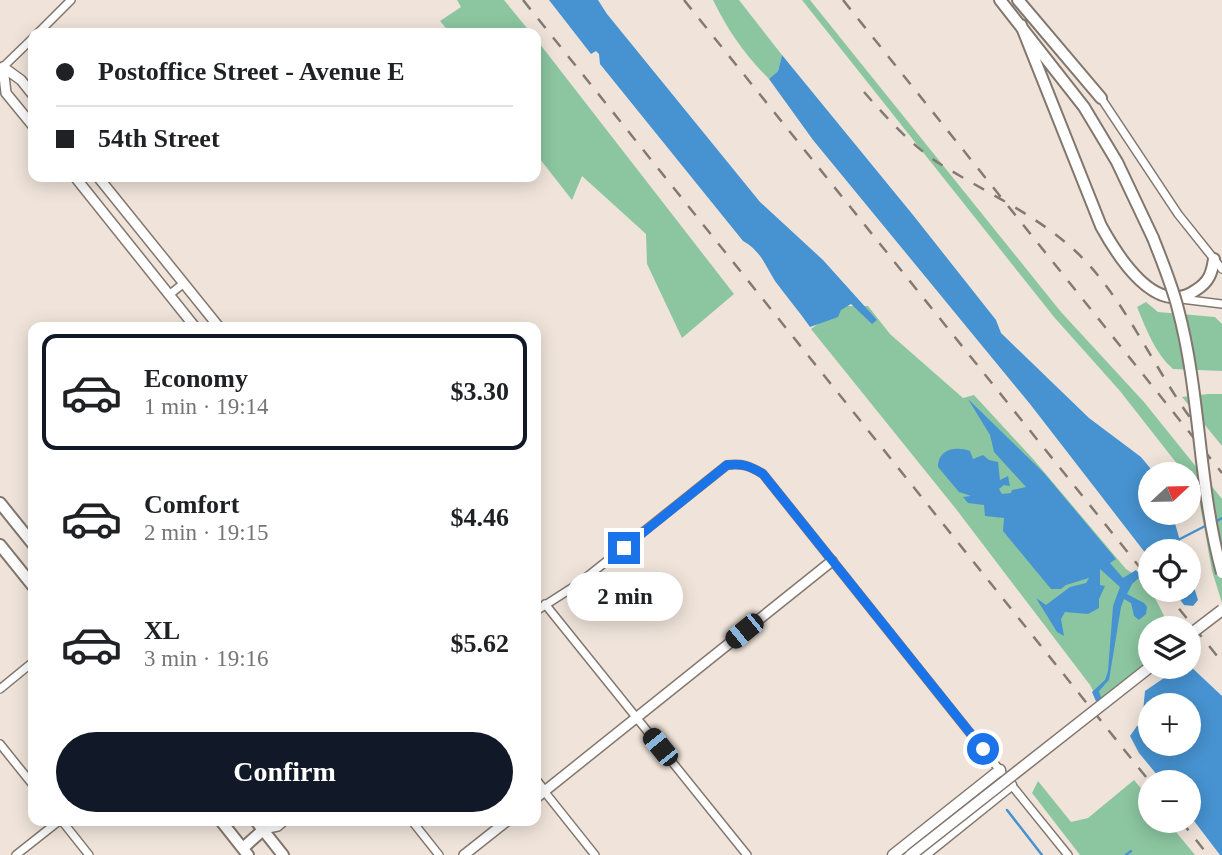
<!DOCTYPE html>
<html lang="en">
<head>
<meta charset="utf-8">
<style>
  body { margin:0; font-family:"Times New Roman",serif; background:#f6f6f6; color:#202124; height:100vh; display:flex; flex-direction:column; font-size:26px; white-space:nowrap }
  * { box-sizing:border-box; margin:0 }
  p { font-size:23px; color:#757577 }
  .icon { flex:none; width:38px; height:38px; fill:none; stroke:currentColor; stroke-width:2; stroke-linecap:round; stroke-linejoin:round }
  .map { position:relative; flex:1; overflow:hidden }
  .side { position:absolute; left:28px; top:322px; width:513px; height:504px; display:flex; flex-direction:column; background:#fff; border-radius:14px; box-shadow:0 4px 18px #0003 }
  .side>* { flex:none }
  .guide { position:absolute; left:28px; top:28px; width:513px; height:154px; border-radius:14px; box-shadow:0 4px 18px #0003; display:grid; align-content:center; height:154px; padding:0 28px; background:#fff }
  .needle { width:46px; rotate:68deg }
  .fabs { position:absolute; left:1138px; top:462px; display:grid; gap:14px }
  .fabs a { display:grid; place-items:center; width:63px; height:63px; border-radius:50%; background:#fff; box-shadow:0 4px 18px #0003; font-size:35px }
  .end { position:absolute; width:32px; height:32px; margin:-16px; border:9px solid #1a73e8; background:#fff; box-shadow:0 0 0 4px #fff }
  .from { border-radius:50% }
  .bubble { position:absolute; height:49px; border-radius:24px; background:#fff; box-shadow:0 4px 18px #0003; font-size:23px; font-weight:700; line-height:49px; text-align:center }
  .car { position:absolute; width:21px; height:42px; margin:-21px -10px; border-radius:9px; box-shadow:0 0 5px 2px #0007; background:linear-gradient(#222 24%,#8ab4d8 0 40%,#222 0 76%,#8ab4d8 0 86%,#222 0) }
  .guide b { display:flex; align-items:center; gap:24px; height:66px; font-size:26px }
  .guide b+b { border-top:2px solid #e0e0e0 }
  .guide i { width:18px; height:18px; background:#202124 }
  ul { padding:12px 0 0; list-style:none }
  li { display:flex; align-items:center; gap:21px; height:116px; margin:0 14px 10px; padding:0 14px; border:4px solid transparent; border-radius:14px }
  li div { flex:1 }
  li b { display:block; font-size:26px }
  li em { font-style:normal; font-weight:700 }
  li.active { border-color:#111827 }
  li>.icon { width:63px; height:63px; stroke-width:1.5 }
  .primary-button { display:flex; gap:14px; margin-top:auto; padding:14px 28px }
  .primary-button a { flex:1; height:80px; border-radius:42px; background:#111827; color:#fff; font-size:28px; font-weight:700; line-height:80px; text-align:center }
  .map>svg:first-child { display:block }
  .green { fill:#8cc6a1 }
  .water { fill:#4793d1 }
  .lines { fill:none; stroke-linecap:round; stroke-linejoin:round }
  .stream { stroke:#4793d1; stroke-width:2.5 }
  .minor-casing { stroke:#82776e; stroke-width:10 }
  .tertiary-casing { stroke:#82776e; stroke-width:12 }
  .secondary-casing { stroke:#82776e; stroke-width:13 }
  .primary-casing { stroke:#82776e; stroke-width:14 }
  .minor { stroke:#fff; stroke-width:7 }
  .tertiary { stroke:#fff; stroke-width:9 }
  .secondary { stroke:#fff; stroke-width:10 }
  .primary { stroke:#fff; stroke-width:10 }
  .rail { stroke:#837a74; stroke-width:2.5; stroke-dasharray:12 12; stroke-linecap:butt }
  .secondary-bridge-casing { stroke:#82776e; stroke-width:13; stroke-linecap:butt }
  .primary-bridge-casing { stroke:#82776e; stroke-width:14; stroke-linecap:butt }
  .secondary-bridge { stroke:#fff; stroke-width:10 }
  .primary-bridge { stroke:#fff; stroke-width:10 }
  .route { stroke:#1a73e8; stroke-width:9 }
</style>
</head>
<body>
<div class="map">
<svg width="1222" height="855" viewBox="0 0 1222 855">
  <rect width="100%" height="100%" fill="#f0e4da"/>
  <path class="green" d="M457,0h47l27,33h-81l-10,-12 21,-14z
    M713,0h26l43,55 -4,16 -9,8c-24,-24 -41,-48 -56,-79z
    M802,0h8l251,312 83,90 78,97v104l-10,-32 -13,-72 -11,-19v-6h-3l-65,-83 -66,-74z
    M536,39l198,255 -52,44 -35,-74 -1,-30 -64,-58 -10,24 -36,-46z
    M1146,302l12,10 57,5 7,7v47l-49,-2c-18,-16 -27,-40 -36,-62z
    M842,306h26l22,28 73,64 11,-3 60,65 92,109c23,14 30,30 41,53l-2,6h-15v39l-48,41 -12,-23 -134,-176 -145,-180z
    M1208,394h14v52l-40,-49z
    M1134,780l16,19v22h17l28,34h-115l-48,-62 6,-12 33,41 17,-4z"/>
  <path class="water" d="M549,0h49l9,14 153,188 63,58 54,60 -5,4 -21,-20 -10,6 -3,7 -28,10c-11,-16 -24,-31 -35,-46 -10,-16 -14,-30 -32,-40l-143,-177 -1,-10 -3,-3 -5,3z
    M782,55l131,160 83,105 5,13 88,85 52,39 14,17h-5v39h22l11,38h-33v8l-120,-155 -217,-264 -44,-61 9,-8z
    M968,399l76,74 72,86 -6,4 13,15 13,-8 5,6 -9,8 -5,10 17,9 3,4 -1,7 -7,6 -5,-4 -3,-13 -7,-4 -3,8 -12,73 -11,10 5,11 -5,5 -6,-14 13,-12 3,-9 5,-65 7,-19 -20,-18v16l5,1 -6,13v9l-11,6 -23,-2 -4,7 3,17 -7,-4 -21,-34 10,7 24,-18 16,-4 3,-5 -23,7 -5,4h-10l-48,-58 1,-13 -19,-2 -1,-11 -16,-2 -5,-6 8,-1 -12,-4 -21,-25c0,-18 18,-21 32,-16l3,8 10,-4 6,5 9,2 2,18 8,-4 2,10 -6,-1 -5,4 3,5 9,-1 1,-3 14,-3 -32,-35 -4,-17z
    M1188,568l10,32 -5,6 -9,-1 -11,-15h15z
    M1188,664l34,32v159h-2l-32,-42v-31h-25l-24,-29 -9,-17 7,-10 13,1v17h38v-39h-38v6l-7,1 2,-21 35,-24h8z"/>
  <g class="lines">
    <path class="stream" d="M1215,522l7,-4
      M1178,540l31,-16
      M1138,574l12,-11
      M1096,693l11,-13
      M1007,810l35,45
      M1126,855l5,-4"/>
    <g class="minor-casing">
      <path id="minor" d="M38,33l33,-33
        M3,67l30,-29
        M1101,98l77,116 44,55
        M169,295l15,-12
        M1181,299l41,5
        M545,604l202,251
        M536,611l42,-27 149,-119c15,-2 23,1 36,9l239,299
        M0,689l33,-27
        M0,744l33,41
        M1009,782l59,73
        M544,791l51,64
        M62,821l27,34
        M266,821l-3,9 15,-3 7,-6
        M412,821l27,34
        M16,855l43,-34"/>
    </g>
    <g class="tertiary-casing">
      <path id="tertiary" d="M3,67l3,26 27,33
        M3,67l18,13 12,15
        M75,177l120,150
        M98,177l121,150
        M536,781l8,10
        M536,798l296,-237
        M464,855l43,-34"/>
    </g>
    <g class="secondary-casing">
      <path id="secondary" d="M893,855l107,-85
        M924,855l87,-70"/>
    </g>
    <g class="primary-casing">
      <path id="primary" d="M1000,0l84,107 33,55 36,76
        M1018,0l83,98
        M1021,25l80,201c16,29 55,93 95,64 13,-8 16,-17 18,-31
        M0,503l33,41
        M0,545l33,41
        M221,821l27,34
        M256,821l27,34
        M243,848l20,-18"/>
    </g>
    <use href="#minor" class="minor"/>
    <use href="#tertiary" class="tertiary"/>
    <use href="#secondary" class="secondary"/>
    <use href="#primary" class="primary"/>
    <path class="rail" d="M523,0l627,782
      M684,0l466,580
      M843,0l379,473
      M864,92c22,25 45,51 73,70 44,28 96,51 135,86 50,44 81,120 122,175
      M1164,590l58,72
      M1181,821l27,34"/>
    <g class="secondary-bridge-casing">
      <path id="secondary-bridge" d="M1188,636l34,-26
        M911,855l239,-188"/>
    </g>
    <g class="primary-bridge-casing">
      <path id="primary-bridge" d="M1153,238c9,23 19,47 25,71 23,86 20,177 44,264"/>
    </g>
    <use href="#secondary-bridge" class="secondary-bridge"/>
    <use href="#primary-bridge" class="primary-bridge"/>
  </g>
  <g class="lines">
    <path class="route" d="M624,548l103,-83c15,-2 23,1 36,9l220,275"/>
  </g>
</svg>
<div class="fabs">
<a><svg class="needle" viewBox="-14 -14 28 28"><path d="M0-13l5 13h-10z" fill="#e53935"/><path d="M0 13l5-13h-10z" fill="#757577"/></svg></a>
<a><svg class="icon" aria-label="locate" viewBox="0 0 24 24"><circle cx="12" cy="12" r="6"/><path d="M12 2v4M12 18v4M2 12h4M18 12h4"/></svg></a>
<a><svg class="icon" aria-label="layers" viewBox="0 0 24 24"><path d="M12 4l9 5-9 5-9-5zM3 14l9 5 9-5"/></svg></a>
<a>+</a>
<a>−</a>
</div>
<i class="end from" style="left:983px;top:749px"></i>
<i class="end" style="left:624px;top:548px"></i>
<div class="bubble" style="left:567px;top:572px;width:116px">2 min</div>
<i class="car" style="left:744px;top:631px;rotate:231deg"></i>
<i class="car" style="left:660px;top:747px;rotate:321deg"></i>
<div class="guide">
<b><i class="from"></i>Postoffice Street - Avenue E</b>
<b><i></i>54th Street</b>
</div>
<section class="side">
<ul>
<li class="active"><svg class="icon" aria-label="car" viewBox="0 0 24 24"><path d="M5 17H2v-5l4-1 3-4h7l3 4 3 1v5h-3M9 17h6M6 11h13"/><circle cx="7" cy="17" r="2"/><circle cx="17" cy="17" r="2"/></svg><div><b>Economy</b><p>1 min · 19:14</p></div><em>$3.30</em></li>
<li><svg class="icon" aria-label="car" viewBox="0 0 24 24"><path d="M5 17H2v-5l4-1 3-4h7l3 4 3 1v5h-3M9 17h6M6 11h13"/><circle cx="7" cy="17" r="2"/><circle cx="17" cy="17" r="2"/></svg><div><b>Comfort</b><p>2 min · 19:15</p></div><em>$4.46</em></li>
<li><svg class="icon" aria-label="car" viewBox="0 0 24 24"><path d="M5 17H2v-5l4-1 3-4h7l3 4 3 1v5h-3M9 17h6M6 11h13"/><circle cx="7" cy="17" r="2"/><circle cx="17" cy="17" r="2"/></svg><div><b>XL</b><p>3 min · 19:16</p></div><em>$5.62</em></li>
</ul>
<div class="primary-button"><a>Confirm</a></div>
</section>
</div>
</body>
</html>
